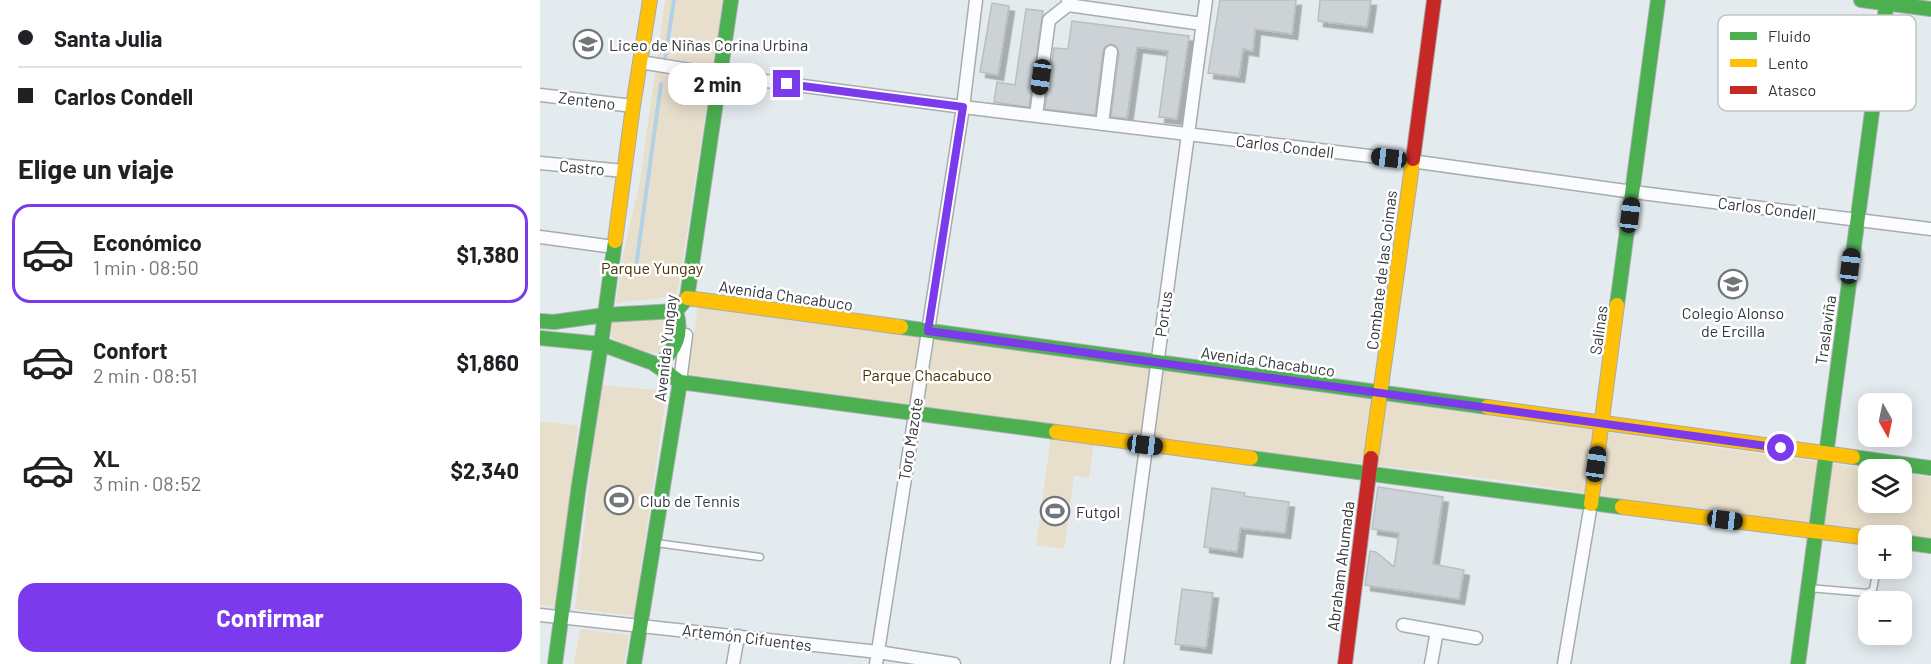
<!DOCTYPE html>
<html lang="es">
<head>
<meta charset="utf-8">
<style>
  body { margin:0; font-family:Barlow,sans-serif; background:#f2f2f2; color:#202124; height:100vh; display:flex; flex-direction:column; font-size:22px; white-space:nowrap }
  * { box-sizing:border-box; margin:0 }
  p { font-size:20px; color:#757577 }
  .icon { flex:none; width:33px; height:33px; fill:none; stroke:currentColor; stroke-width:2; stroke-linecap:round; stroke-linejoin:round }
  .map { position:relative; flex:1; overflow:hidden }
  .drawer { display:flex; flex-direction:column; background:#fff; width:540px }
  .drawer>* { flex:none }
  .hud { display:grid; align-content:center; height:132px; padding:0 18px; background:#fff }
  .needle { width:39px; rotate:171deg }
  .buttons { position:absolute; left:1318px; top:393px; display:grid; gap:12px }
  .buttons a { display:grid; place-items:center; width:54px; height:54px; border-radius:12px; background:#fff; box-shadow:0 3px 15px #0003; font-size:30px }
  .end { position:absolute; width:27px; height:27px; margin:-14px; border:8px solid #7c3aed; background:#fff; box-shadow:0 0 0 3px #fff }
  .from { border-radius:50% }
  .bubble { position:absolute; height:42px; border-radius:18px; background:#fff; box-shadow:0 3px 15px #0003; font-size:20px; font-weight:700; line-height:42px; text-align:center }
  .car { position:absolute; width:18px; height:36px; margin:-18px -9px; border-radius:8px; box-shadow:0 0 4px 2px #0007; background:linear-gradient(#222 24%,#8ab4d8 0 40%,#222 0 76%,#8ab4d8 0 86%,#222 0) }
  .hud b { display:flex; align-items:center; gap:21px; height:57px; font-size:22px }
  .hud b+b { border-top:2px solid #e0e0e0 }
  .hud i { width:15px; height:15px; background:#202124 }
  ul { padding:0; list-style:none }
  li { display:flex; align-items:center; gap:18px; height:99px; margin:0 12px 9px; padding:0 6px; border:3px solid transparent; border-radius:18px }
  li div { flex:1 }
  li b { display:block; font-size:22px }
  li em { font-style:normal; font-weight:700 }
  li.current { border-color:#7c3aed }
  li>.icon { width:54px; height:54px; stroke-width:1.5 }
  h2 { padding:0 18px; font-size:27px; line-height:72px }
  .button { display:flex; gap:12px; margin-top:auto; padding:12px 18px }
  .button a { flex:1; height:69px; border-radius:18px; background:#7c3aed; color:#fff; font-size:24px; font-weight:700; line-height:69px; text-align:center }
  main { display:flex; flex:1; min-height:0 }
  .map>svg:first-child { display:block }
  .green { fill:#e8decc }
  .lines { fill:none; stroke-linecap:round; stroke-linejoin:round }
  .stream { stroke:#b0d2e4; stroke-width:4 }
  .building { fill:#ccd2d5; stroke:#b9bec1; stroke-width:1.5; filter:url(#shadow) }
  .lane-casing { stroke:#a8acaf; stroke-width:9 }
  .street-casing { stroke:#a8acaf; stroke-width:15 }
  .fast-casing { stroke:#a8acaf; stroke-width:16 }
  .slow-casing { stroke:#a8acaf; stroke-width:16 }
  .jam-casing { stroke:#a8acaf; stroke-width:16 }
  .lane { stroke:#fbfcfd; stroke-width:6 }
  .street { stroke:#fbfcfd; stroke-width:12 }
  .fast { stroke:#4caf50; stroke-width:14 }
  .slow { stroke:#ffc107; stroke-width:14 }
  .jam { stroke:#c62828; stroke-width:14 }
  .route { stroke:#7c3aed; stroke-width:8 }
  .labels { text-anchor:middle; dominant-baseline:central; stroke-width:5; stroke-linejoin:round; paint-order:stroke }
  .poi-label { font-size:16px; fill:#33373a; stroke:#fff; text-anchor:start }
  .street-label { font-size:16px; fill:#33373a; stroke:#fff }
  .park-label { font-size:16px; fill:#483000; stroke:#fff }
  .key { fill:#fff; stroke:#c2c3c4; stroke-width:1.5 }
  .key-label { font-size:16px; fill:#33373a }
</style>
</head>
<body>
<main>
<section class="drawer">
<div class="hud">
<b><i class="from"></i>Santa Julia</b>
<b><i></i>Carlos Condell</b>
</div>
<h2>Elige un viaje</h2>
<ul>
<li class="current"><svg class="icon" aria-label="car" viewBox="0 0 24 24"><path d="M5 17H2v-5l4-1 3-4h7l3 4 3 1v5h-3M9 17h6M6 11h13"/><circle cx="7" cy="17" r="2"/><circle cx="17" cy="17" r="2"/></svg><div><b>Económico</b><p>1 min · 08:50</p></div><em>$1,380</em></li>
<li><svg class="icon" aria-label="car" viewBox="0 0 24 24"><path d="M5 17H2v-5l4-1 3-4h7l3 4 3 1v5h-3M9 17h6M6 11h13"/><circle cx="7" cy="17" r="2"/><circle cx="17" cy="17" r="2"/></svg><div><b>Confort</b><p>2 min · 08:51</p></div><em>$1,860</em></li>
<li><svg class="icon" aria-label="car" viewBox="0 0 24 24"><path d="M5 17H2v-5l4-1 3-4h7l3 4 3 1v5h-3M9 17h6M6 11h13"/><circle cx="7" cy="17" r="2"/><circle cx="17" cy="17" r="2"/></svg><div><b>XL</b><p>3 min · 08:52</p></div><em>$2,340</em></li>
</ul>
<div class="button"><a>Confirmar</a></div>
</section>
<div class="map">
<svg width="1391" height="664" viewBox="0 0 1391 664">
  <defs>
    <filter id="shadow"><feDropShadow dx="5.5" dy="5.5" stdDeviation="0" flood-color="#0004"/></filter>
  </defs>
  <rect width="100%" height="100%" fill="#e4ebef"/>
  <path class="green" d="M125,0h58l-43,278 -3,15 -16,5 -45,5 7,-48 17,-74z
    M158,306l1173,163 -2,1v32h33v-29l29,4v65l-29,-6 -26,-1 -61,-7 -322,-49 -288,-34 -517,-71z
    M128,313l4,28 -15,12 -21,-2 -25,-14 1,-15z
    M60,385l67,6 -33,225 -59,-7z
    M0,421l38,5 -20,181 -18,-2z
    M511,436l43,6 -5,36 -15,-2 -10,73 -28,-4z
    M40,629l49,6 -5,29h-50z"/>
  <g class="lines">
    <path class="stream" d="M125,59l9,-59
      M95,274l26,-190"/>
  </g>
  <path class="building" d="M680,0h76l-4,34 -37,-5 -2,22 -10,-2 -4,28 -31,-4z
    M780,0h51l-4,27 -49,-6z
    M452,3l17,3 -11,69 -18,-3z
    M486,9l17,2 -14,96 -35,-5 3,-20 18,3z
    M532,21l117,15 -12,83 -18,-2 9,-66 -31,-4 -10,71 -16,-1 8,-64 -3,-7 -5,-2 -6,3 -2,4 -8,64 -50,-6 9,-61 14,1z
    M838,487l65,10 -10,67 31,6 -5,29 -94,-14 5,-34 6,1 18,15 5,-34 -27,-4z
    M672,488l33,5 -1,3 45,6 -4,31 -45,-5 -3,24 -33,-5z
    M642,589l31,4 -7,55 -31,-4z"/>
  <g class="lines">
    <g class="lane-casing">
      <path id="lane" d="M116,543l104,14
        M1269,588l58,5 6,-3 4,-22"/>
    </g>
    <g class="street-casing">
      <path id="street" d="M528,0v5l134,19
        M100,62l80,13 243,32 448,54 222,31 298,37
        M0,95l93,11
        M496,115l13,-95 19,-15
        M562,124l9,-72
        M0,163l84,8
        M0,237l74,10
        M140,382l6,-47
        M0,615l338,37 76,12
        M863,625l73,13
        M193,664l5,-28
        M336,664l87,-557 13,-107
        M577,664l89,-664
        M891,664l6,-33
        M1024,664l27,-160"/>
    </g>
    <g class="fast-casing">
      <path id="fast" d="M1321,0l70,9
        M75,241l-14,103 52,19 27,19 376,50
        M147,298l44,-298
        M1077,305l41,-305
        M65,315l71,-4 11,-13
        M0,321l14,1 51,-7
        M361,327l586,80
        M0,338l61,6 -22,141 -24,179
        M118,365c18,-16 25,-30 18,-54
        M1313,457l78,11
        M711,458l371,49
        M1362,542l29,4
        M94,664l46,-282
        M1258,664l89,-664"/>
    </g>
    <g class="slow-casing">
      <path id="slow" d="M75,241l18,-135 17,-106
        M147,298l214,29
        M947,407l366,50
        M516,432l195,26
        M831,458l42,-299
        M1051,504l26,-199
        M1082,507l247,31"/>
    </g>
    <g class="jam-casing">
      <path id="jam" d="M873,159l21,-159
        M805,664l26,-206"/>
    </g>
    <use href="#lane" class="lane"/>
    <use href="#street" class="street"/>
    <use href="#fast" class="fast"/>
    <use href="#slow" class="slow"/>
    <use href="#jam" class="jam"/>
  </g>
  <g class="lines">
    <path class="route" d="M247,84l176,23 -35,224 853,117"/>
  </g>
  <defs>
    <g id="school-ring" transform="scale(1.5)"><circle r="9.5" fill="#fff" stroke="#717679" stroke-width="1.5"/><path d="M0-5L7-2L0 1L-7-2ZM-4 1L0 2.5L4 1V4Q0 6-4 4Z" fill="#717679"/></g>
    <g id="stadium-ring" transform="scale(1.5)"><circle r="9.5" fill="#fff" stroke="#717679" stroke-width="1.5"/><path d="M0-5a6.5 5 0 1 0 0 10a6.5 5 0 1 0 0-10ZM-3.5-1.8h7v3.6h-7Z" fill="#717679"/></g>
  </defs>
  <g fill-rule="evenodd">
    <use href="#school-ring" x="48" y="44"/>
    <use href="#school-ring" x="1193" y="284"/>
    <use href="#stadium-ring" x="79" y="500"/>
    <use href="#stadium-ring" x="515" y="511"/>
  </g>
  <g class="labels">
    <g class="poi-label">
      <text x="69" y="44">Liceo de Niñas Corina Urbina</text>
      <text x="1193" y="312" text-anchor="middle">Colegio Alonso<tspan x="1193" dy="18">de Ercilla</tspan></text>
      <text x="100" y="500">Club de Tennis</text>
      <text x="536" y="511">Futgol</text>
    </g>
    <g class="street-label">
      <text transform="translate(47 100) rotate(7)">Zenteno</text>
      <text transform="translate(745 146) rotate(7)">Carlos Condell</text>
      <text transform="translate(42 167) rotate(5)">Castro</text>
      <text transform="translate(1227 208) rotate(7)">Carlos Condell</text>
      <text transform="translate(841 270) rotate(-83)">Combate de las Coimas</text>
      <text transform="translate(246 295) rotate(8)">Avenida Chacabuco</text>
      <text transform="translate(623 314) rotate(-82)">Portus</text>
      <text transform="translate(1058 330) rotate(-82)">Salinas</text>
      <text transform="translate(1285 330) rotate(-82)">Traslaviña</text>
      <text transform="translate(125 348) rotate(-84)">Avenida Yungay</text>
      <text transform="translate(728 361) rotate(8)">Avenida Chacabuco</text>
      <text transform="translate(370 439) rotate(-81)">Toro Mazote</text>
      <text transform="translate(800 566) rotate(-83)">Abraham Ahumada</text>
      <text transform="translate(207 637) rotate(7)">Artemón Cifuentes</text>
    </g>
    <g class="park-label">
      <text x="112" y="267">Parque Yungay</text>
      <text x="387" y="374">Parque Chacabuco</text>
    </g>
  </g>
  <rect x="1178" y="15" width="198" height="96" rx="9" class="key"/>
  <rect x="1190" y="32" width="27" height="8" fill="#4caf50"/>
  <rect x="1190" y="59" width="27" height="8" fill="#ffc107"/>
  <rect x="1190" y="86" width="27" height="8" fill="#c62828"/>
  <g class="key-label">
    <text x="1228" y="42">Fluido</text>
    <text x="1228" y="69">Lento</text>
    <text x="1228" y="96">Atasco</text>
  </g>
</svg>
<div class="buttons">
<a><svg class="needle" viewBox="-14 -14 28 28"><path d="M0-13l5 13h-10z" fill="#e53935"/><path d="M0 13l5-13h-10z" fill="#757577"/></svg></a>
<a><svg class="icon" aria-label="layers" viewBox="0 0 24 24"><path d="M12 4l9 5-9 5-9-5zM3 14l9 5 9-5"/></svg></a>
<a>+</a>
<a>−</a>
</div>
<i class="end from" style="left:1241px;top:448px"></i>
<i class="end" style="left:247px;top:84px"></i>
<div class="bubble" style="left:128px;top:63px;width:99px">2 min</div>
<i class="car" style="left:501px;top:77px;rotate:188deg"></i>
<i class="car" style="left:849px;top:158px;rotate:277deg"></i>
<i class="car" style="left:1090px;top:215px;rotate:7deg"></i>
<i class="car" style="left:1310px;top:266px;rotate:7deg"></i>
<i class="car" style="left:605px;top:445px;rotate:97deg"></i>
<i class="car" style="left:1056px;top:464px;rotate:8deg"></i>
<i class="car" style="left:1185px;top:520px;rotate:97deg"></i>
</div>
</main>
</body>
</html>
